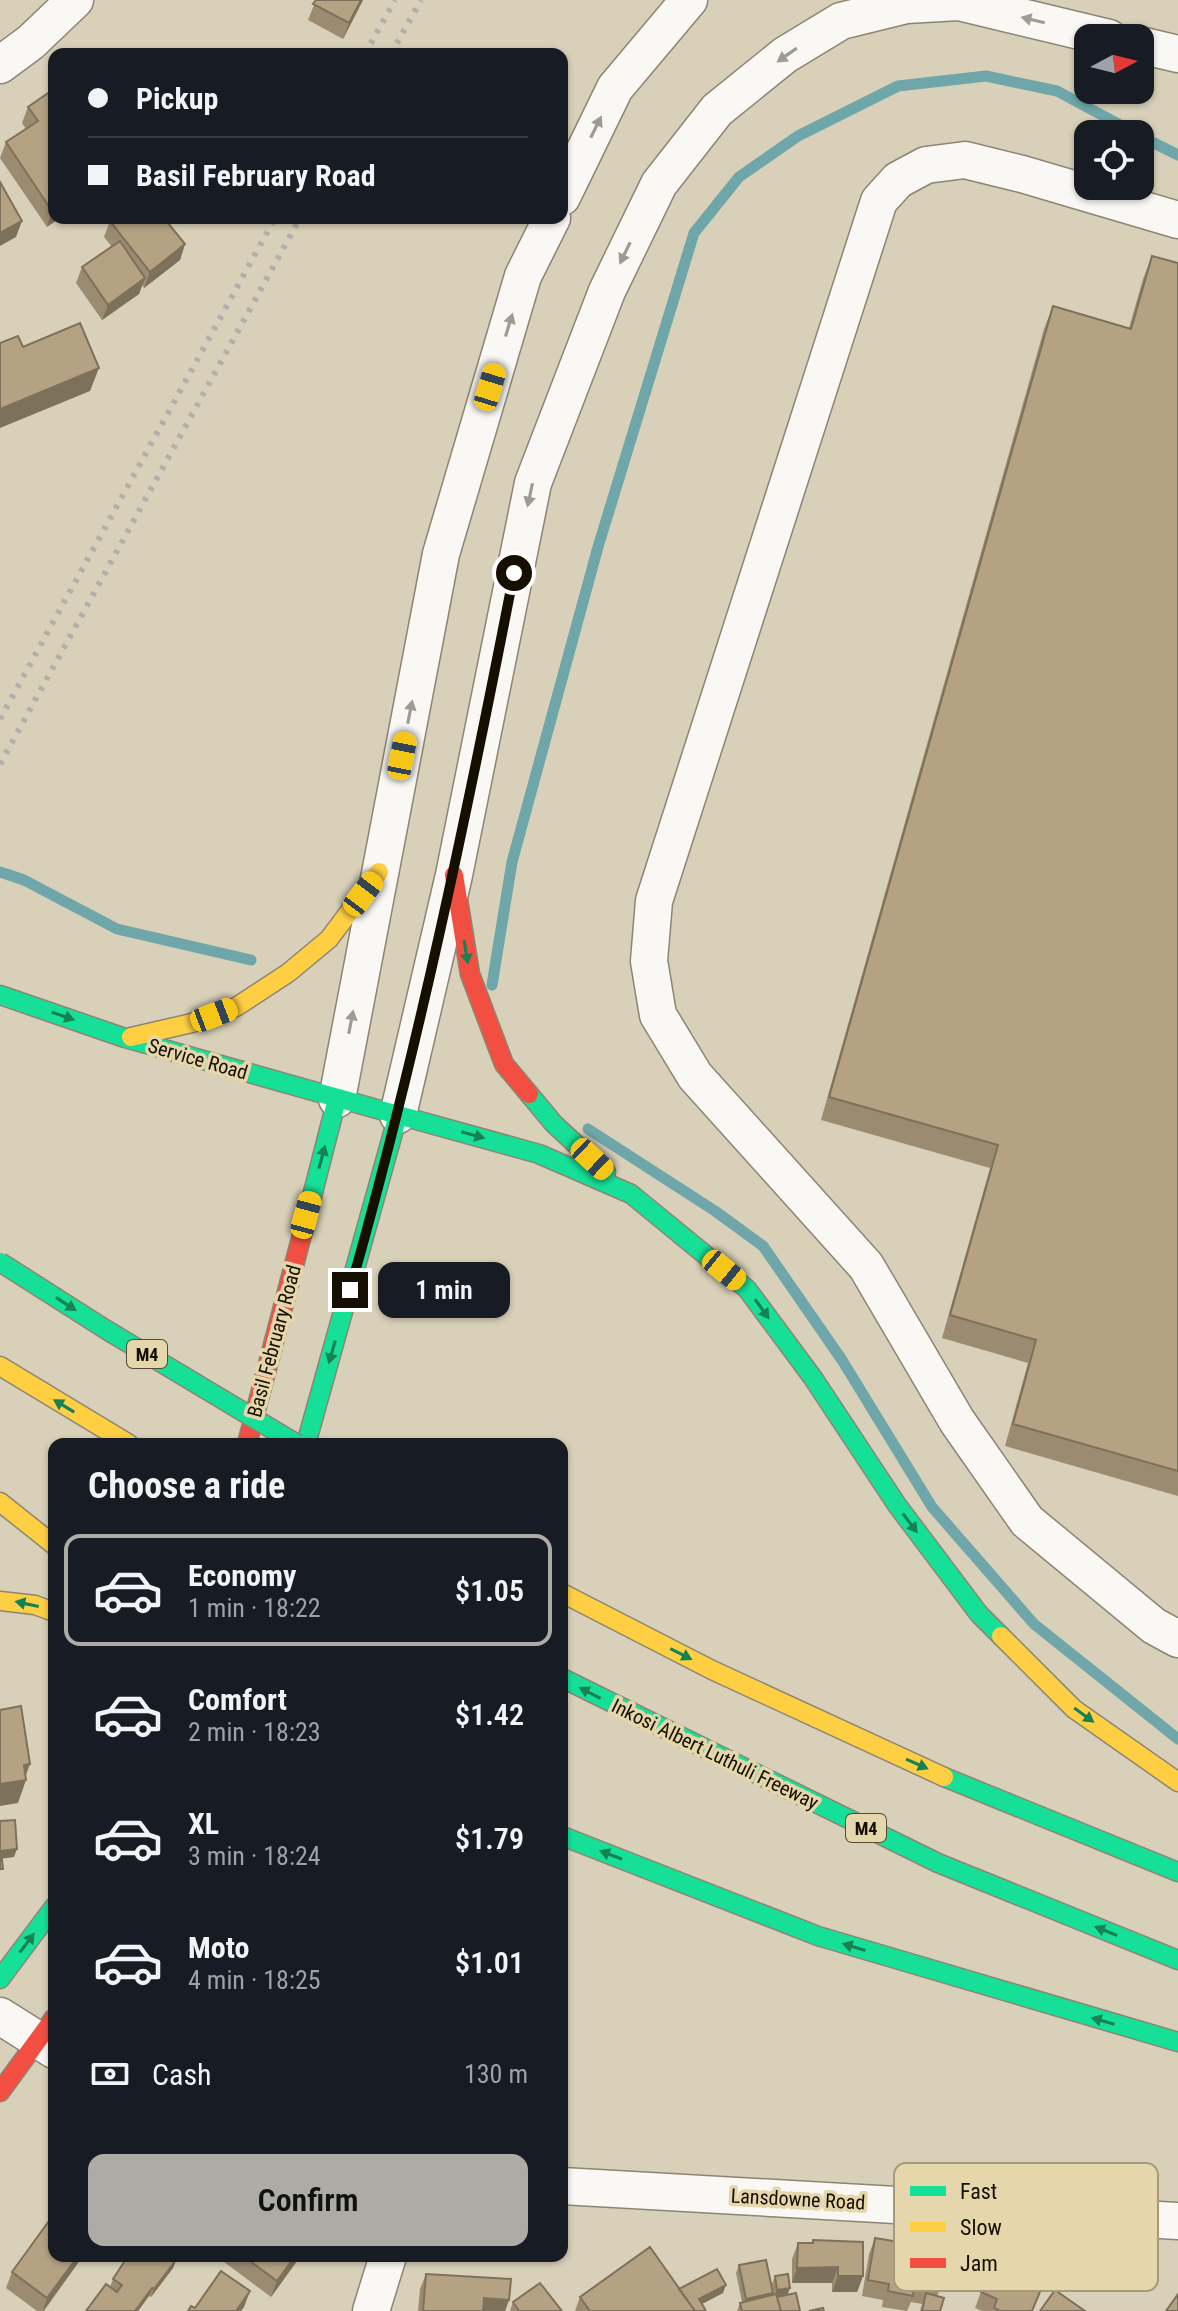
<!DOCTYPE html>
<html lang="en">
<head>
<meta charset="utf-8">
<style>
  body { margin:0; font-family:"Roboto Condensed",sans-serif; background:#242831; color:#f1f3f6; height:100vh; display:flex; flex-direction:column; font-size:30px; white-space:nowrap }
  * { box-sizing:border-box; margin:0 }
  p { font-size:26px; color:#9ea1a6 }
  .icon { flex:none; width:44px; height:44px; fill:none; stroke:currentColor; stroke-width:2; stroke-linecap:round; stroke-linejoin:round }
  .map { position:relative; flex:1; overflow:hidden }
  .drawer { position:absolute; left:48px; top:1438px; width:520px; height:824px; display:flex; flex-direction:column; background:#171b24; border-radius:16px; box-shadow:0 2px 6px #0004 }
  .drawer>* { flex:none }
  .hud { position:absolute; left:48px; top:48px; width:520px; height:176px; border-radius:16px; box-shadow:0 2px 6px #0004; display:grid; align-content:center; height:176px; padding:0 40px; background:#171b24 }
  .needle { width:52px; rotate:83deg }
  .controls { position:absolute; left:1074px; top:24px; display:grid; gap:16px }
  .controls a { display:grid; place-items:center; width:80px; height:80px; border-radius:16px; background:#171b24; box-shadow:0 2px 6px #0004; font-size:40px }
  .end { position:absolute; width:36px; height:36px; margin:-18px; border:10px solid #150f02; background:#fff; box-shadow:0 0 0 4px #fff }
  .from { border-radius:50% }
  .bubble { position:absolute; height:56px; border-radius:16px; background:#171b24; box-shadow:0 2px 6px #0004; font-size:26px; font-weight:600; line-height:56px; text-align:center }
  .car { position:absolute; width:24px; height:48px; margin:-24px -12px; border-radius:10px; box-shadow:0 0 6px 2px #0007; background:linear-gradient(#f5c518 24%,#345 0 40%,#f5c518 0 76%,#345 0 86%,#f5c518 0) }
  .hud b { display:flex; align-items:center; gap:28px; height:76px; font-size:30px }
  .hud b+b { border-top:2px solid #363941 }
  .hud i { width:20px; height:20px; background:#f1f3f6 }
  ul { padding:0; list-style:none }
  li { display:flex; align-items:center; gap:24px; height:112px; margin:0 16px 12px; padding:0 24px; border:4px solid transparent; border-radius:16px }
  li div { flex:1 }
  li b { display:block; font-size:30px }
  li em { font-style:normal; font-weight:600 }
  li.on { border-color:#adaba5 }
  li>.icon { width:72px; height:72px; stroke-width:1.5 }
  h2 { padding:0 40px; font-size:36px; line-height:96px }
  .pay { display:flex; align-items:center; gap:20px; height:88px; padding:0 40px; font-size:30px }
  .pay p { margin-inline-start:auto }
  .button { display:flex; gap:16px; margin-top:auto; padding:16px 40px }
  .button a { flex:1; height:92px; border-radius:16px; background:#adaba5; color:#111; font-size:32px; font-weight:600; line-height:92px; text-align:center }
  .map>svg:first-child { display:block }
  .lines { fill:none; stroke-linecap:round; stroke-linejoin:round }
  .stream { stroke:#6ea6a9; stroke-width:11 }
  .street-casing { stroke:#8c8573; stroke-width:39 }
  .fast-casing { stroke:#8c8573; stroke-width:21 }
  .slow-casing { stroke:#8c8573; stroke-width:21 }
  .jam-casing { stroke:#8c8573; stroke-width:21 }
  .street { stroke:#f9f8f4; stroke-width:36 }
  .fast { stroke:#16e098; stroke-width:18 }
  .slow { stroke:#ffcf43; stroke-width:18 }
  .jam { stroke:#f24e42; stroke-width:18 }
  .rail { stroke:#b1afa9; stroke-width:6; stroke-dasharray:4 8; stroke-linecap:butt }
  .fast-bridge-casing { stroke:#8c8573; stroke-width:21; stroke-linecap:butt }
  .fast-bridge { stroke:#16e098; stroke-width:18 }
  .wall { fill:#9b8b71 }
  .shaded-wall { fill:#7e715c }
  .building { fill:#b4a283; stroke:#7e715c; stroke-width:2 }
  .oneway { fill:#9e9b93 }
  .oneway2 { fill:#168254 }
  .route { stroke:#150f02; stroke-width:10 }
  .labels { text-anchor:middle; dominant-baseline:central; stroke-width:7; stroke-linejoin:round; paint-order:stroke }
  .shield { fill:#e5d6ab; stroke:#534b35; stroke-width:2 }
  .shield-label { font-size:18px; font-weight:bold; fill:#150f02 }
  .street-label { font-size:20px; fill:#150f02; stroke:#e5d6ab }
  .key { fill:#e5d6ab; stroke:#a79a78; stroke-width:2 }
  .key-label { font-size:22px; fill:#150f02 }
</style>
</head>
<body>
<div class="map">
<svg width="1178" height="2311" viewBox="0 0 1178 2311">
  <rect width="100%" height="100%" fill="#d8d0b8"/>
  <g class="lines">
    <path class="stream" d="M1140,136l38,19
      M0,872l24,8 93,49 134,31
      M492,985l20,-123 86,-315 96,-314 45,-56 59,-41 100,-50 88,-10 71,15 80,43
      M588,1129l127,82 48,35 79,114 90,147 102,117 144,115"/>
    <g class="street-casing">
      <path id="street" d="M1140,45l38,9
        M0,65l31,-23 44,-42
        M562,197l53,-109 74,-88
        M1178,220l-156,-46 -57,-14 -39,5 -28,15 -19,21 -225,700 -5,60 9,54 37,61 171,190 91,155 70,100 127,105 24,13
        M337,1099l104,-545 82,-278 29,-58
        M398,1115l56,-240 79,-392 74,-192 52,-107 58,-74 68,-55 56,-34 65,-16 53,-3 150,36
        M0,2016l54,34
        M562,2186l616,35
        M371,2311l17,-55"/>
    </g>
    <g class="fast-casing">
      <path id="fast" d="M0,995l125,43 273,77 -92,329
        M529,1094l25,30 52,48
        M398,1115l141,39 92,40 116,95 66,89 84,127 82,109 22,22
        M309,1208l28,-109
        M562,1678l376,185 240,97
        M944,1777l234,95
        M562,1836l256,100 360,106
        M0,1979l54,-72"/>
    </g>
    <g class="slow-casing">
      <path id="slow" d="M131,1037l61,-14 44,-16 52,-34 41,-34 50,-67
        M0,1366l129,78
        M0,1502l54,43
        M562,1593l150,77 232,107
        M0,1601l35,4 19,7
        M1001,1636l73,73 104,73"/>
    </g>
    <g class="jam-casing">
      <path id="jam" d="M454,875l16,99 34,90 25,30
        M247,1444l62,-236
        M0,2092l54,-74"/>
    </g>
    <use href="#street" class="street"/>
    <use href="#fast" class="fast"/>
    <use href="#slow" class="slow"/>
    <use href="#jam" class="jam"/>
    <path class="rail" d="M365,54l30,-54
      M391,54l30,-54
      M0,719l275,-501
      M0,764l300,-546"/>
    <g class="fast-bridge-casing">
      <path id="fast-bridge" d="M0,1262l105,67 192,115"/>
    </g>
    <use href="#fast-bridge" class="fast-bridge"/>
  </g>
  <path class="wall" d="M316,0h47l-20,39 -35,-19z
    M54,89v129l-7,9 -47,-69 6,-16 20,-13 -4,-6 6,-16z
    M110,221l75,23 -5,16 -36,28 -2,-3 -3,9 -37,26 -26,-37 6,-16 30,-20 -8,-10z
    M1152,256l26,7v1233l-173,-50 23,-83 -86,-25 48,-170 -169,-48 223,-791 9,-23 76,22 14,-49z
    M875,2238l64,53 -2,5 3,15h-20l2,-7 -11,-2 -4,9 -25,-4 1,-7 -21,-4 7,-42z
    M813,2240l50,36 -6,16h-25v-9h-40v-24l6,-16h14z
    M54,2256h29l-39,55h-7l-31,-23 6,-16z
    M216,2256h83l-2,5 -26,36z
    M176,2260l-3,8 -22,29 -2,-1 -11,15h-52l24,-24 3,-8z
    M739,2265l33,30h2l-2,-11 3,-8 25,35h-63l3,-8 2,-1 -6,-29z
    M426,2274l83,26 -4,11h-87l2,-22z
    M679,2289l44,4 -21,11 4,7h-131l5,-14z
    M981,2292l52,19h-51l-7,-3z
    M513,2302l49,9h-52z"/>
  <path class="shaded-wall" d="M361,0h2l-20,39 6,-16z
    M54,210v8h6l-13,9 5,-16z
    M22,221l-6,16 -16,9v-13z
    M185,244l-5,16 -36,28 6,-16z
    M145,278l-6,16 -37,26 6,-15z
    M99,368l-9,23 -90,37v-19z
    M30,1764l-6,16h2l-8,23 -18,3v-22l24,-19z
    M17,1849l-3,8 -14,2 1,-8z
    M78,2256h5l-40,55 4,-13z
    M295,2256h4l-2,5 -26,36 6,-16z
    M176,2260l-3,8 -22,29 3,-8z
    M838,2267l-6,16h-40l5,-15z
    M838,2276h25l-6,16h-25z
    M726,2285l-3,8 -27,14 3,-8z
    M152,2288l-3,8 -11,15h-3z
    M790,2288l-3,8 -13,2 3,-8z
    M250,2291l-6,16 -3,4h-5z
    M773,2293l-3,8 -27,6 3,-8z
    M484,2298l25,2 -4,11h-26z"/>
  <path class="building" d="M316,0h45l-12,23 -36,-19z
    M54,89v121l-2,1 -46,-69 32,-21 -10,-14z
    M0,182l22,39 -22,12z
    M114,218h50l21,26 -35,28 -40,-51z
    M120,241l25,37 -37,27 -26,-38z
    M1152,256l26,7v1208l-165,-47 23,-84 -86,-25 48,-170 -169,-48 224,-791 78,23z
    M80,323l19,45 -99,41v-66l18,-7 5,11z
    M21,1706l9,58 -6,1 2,15 -26,4v-74z
    M15,1820l2,29 -16,2 2,18h-3v-48z
    M54,2214v42h24l-31,42 -35,-26z
    M875,2238l72,12 -8,41 -25,-5 -1,10 -25,-5 1,-7 -21,-4z
    M813,2240l50,2v34h-25v-9l-41,1 1,-25h15z
    M650,2247l45,64h-105l-10,-14z
    M128,2256h43l5,4 -22,29 -2,-1 -17,23h-49l20,-27 11,8 5,-7 -9,-6z
    M243,2256h52l-18,25z
    M766,2260l7,33 -27,6 -7,-34z
    M992,2266l50,21 -10,24h-31l-7,-3 3,-9 -16,-7z
    M717,2269l9,16 -27,14 7,12h-11l-16,-22z
    M221,2271l29,20 -14,20h-48l3,-5 4,2z
    M426,2274l85,5 -2,21 -25,-2 -1,13h-60z
    M788,2274l2,14 -13,2 -2,-14z
    M540,2283l22,28h-43l-6,-9z
    M1055,2290l30,21h-45z
    M796,2293l4,18h-19l-4,-14z
    M926,2293l18,5 -4,13h-18z
    M776,2294l5,17h-39l-2,-8z
    M1178,2294v17h-12z
    M823,2308l1,3h-15z"/>
  <defs><path id="oneway-solid" d="M-6-.8H1V-3.2L6.5 0L1 3.2V.8H-6Z" transform="scale(2)"/></defs>
  <g class="oneway">
    <use href="#oneway-solid" transform="translate(1033 20) rotate(-167)"/>
    <use href="#oneway-solid" transform="translate(787 55) rotate(145)"/>
    <use href="#oneway-solid" transform="translate(596 127) rotate(-64)"/>
    <use href="#oneway-solid" transform="translate(625 253) rotate(116)"/>
    <use href="#oneway-solid" transform="translate(509 325) rotate(-73)"/>
    <use href="#oneway-solid" transform="translate(530 495) rotate(102)"/>
    <use href="#oneway-solid" transform="translate(410 712) rotate(-79)"/>
    <use href="#oneway-solid" transform="translate(351 1022) rotate(-79)"/>
  </g>
  <g class="oneway2">
    <use href="#oneway-solid" transform="translate(466 952) rotate(81)"/>
    <use href="#oneway-solid" transform="translate(63 1016) rotate(19)"/>
    <use href="#oneway-solid" transform="translate(473 1135) rotate(16)"/>
    <use href="#oneway-solid" transform="translate(322 1157) rotate(-75)"/>
    <use href="#oneway-solid" transform="translate(66 1304) rotate(33)"/>
    <use href="#oneway-solid" transform="translate(762 1309) rotate(54)"/>
    <use href="#oneway-solid" transform="translate(332 1352) rotate(106)"/>
    <use href="#oneway-solid" transform="translate(64 1406) rotate(-149)"/>
    <use href="#oneway-solid" transform="translate(910 1523) rotate(53)"/>
    <use href="#oneway-solid" transform="translate(27 1604) rotate(-168)"/>
    <use href="#oneway-solid" transform="translate(681 1654) rotate(27)"/>
    <use href="#oneway-solid" transform="translate(590 1693) rotate(-153)"/>
    <use href="#oneway-solid" transform="translate(1084 1715) rotate(36)"/>
    <use href="#oneway-solid" transform="translate(917 1764) rotate(24)"/>
    <use href="#oneway-solid" transform="translate(611 1855) rotate(-159)"/>
    <use href="#oneway-solid" transform="translate(1106 1931) rotate(-158)"/>
    <use href="#oneway-solid" transform="translate(27 1943) rotate(-53)"/>
    <use href="#oneway-solid" transform="translate(854 1947) rotate(-163)"/>
    <use href="#oneway-solid" transform="translate(1103 2021) rotate(-164)"/>
  </g>
  <g class="lines">
    <path class="route" d="M350,1290c67,-236 117,-476 164,-717"/>
  </g>
  <g class="labels">
    <g class="shield">
      <rect x="127" y="1340" width="40" height="28" rx="6"/>
      <rect x="846" y="1814" width="40" height="28" rx="6"/>
    </g>
    <g class="shield-label">
      <text x="147" y="1354">M4</text>
      <text x="866" y="1828">M4</text>
    </g>
    <g class="street-label">
      <text transform="translate(198 1059) rotate(16)">Service Road</text>
      <text transform="translate(274 1341) rotate(-75)">Basil February Road</text>
      <text transform="translate(715 1754) rotate(26)">Inkosi Albert Luthuli Freeway</text>
      <text transform="translate(798 2199) rotate(3)">Lansdowne Road</text>
    </g>
  </g>
  <rect x="894" y="2163" width="264" height="128" rx="12" class="key"/>
  <rect x="910" y="2186" width="36" height="10" fill="#16e098"/>
  <rect x="910" y="2222" width="36" height="10" fill="#ffcf43"/>
  <rect x="910" y="2258" width="36" height="10" fill="#f24e42"/>
  <g class="key-label">
    <text x="960" y="2199">Fast</text>
    <text x="960" y="2235">Slow</text>
    <text x="960" y="2271">Jam</text>
  </g>
</svg>
<div class="controls">
<a><svg class="needle" viewBox="-14 -14 28 28"><path d="M0-13l5 13h-10z" fill="#e53935"/><path d="M0 13l5-13h-10z" fill="#9ea1a6"/></svg></a>
<a><svg class="icon" aria-label="locate" viewBox="0 0 24 24"><circle cx="12" cy="12" r="6"/><path d="M12 2v4M12 18v4M2 12h4M18 12h4"/></svg></a>
</div>
<i class="end from" style="left:514px;top:573px"></i>
<i class="end" style="left:350px;top:1290px"></i>
<div class="bubble" style="left:378px;top:1262px;width:132px">1 min</div>
<i class="car" style="left:490px;top:387px;rotate:17deg"></i>
<i class="car" style="left:402px;top:756px;rotate:11deg"></i>
<i class="car" style="left:363px;top:894px;rotate:37deg"></i>
<i class="car" style="left:214px;top:1015px;rotate:69deg"></i>
<i class="car" style="left:592px;top:1159px;rotate:133deg"></i>
<i class="car" style="left:306px;top:1215px;rotate:15deg"></i>
<i class="car" style="left:724px;top:1270px;rotate:129deg"></i>
<div class="hud">
<b><i class="from"></i>Pickup</b>
<b><i></i>Basil February Road</b>
</div>
<section class="drawer">
<h2>Choose a ride</h2>
<ul>
<li class="on"><svg class="icon" aria-label="car" viewBox="0 0 24 24"><path d="M5 17H2v-5l4-1 3-4h7l3 4 3 1v5h-3M9 17h6M6 11h13"/><circle cx="7" cy="17" r="2"/><circle cx="17" cy="17" r="2"/></svg><div><b>Economy</b><p>1 min · 18:22</p></div><em>$1.05</em></li>
<li><svg class="icon" aria-label="car" viewBox="0 0 24 24"><path d="M5 17H2v-5l4-1 3-4h7l3 4 3 1v5h-3M9 17h6M6 11h13"/><circle cx="7" cy="17" r="2"/><circle cx="17" cy="17" r="2"/></svg><div><b>Comfort</b><p>2 min · 18:23</p></div><em>$1.42</em></li>
<li><svg class="icon" aria-label="car" viewBox="0 0 24 24"><path d="M5 17H2v-5l4-1 3-4h7l3 4 3 1v5h-3M9 17h6M6 11h13"/><circle cx="7" cy="17" r="2"/><circle cx="17" cy="17" r="2"/></svg><div><b>XL</b><p>3 min · 18:24</p></div><em>$1.79</em></li>
<li><svg class="icon" aria-label="car" viewBox="0 0 24 24"><path d="M5 17H2v-5l4-1 3-4h7l3 4 3 1v5h-3M9 17h6M6 11h13"/><circle cx="7" cy="17" r="2"/><circle cx="17" cy="17" r="2"/></svg><div><b>Moto</b><p>4 min · 18:25</p></div><em>$1.01</em></li>
</ul>
<div class="pay"><svg class="icon" aria-label="cash" viewBox="0 0 24 24"><path d="M3 7h18v10H3z"/><circle cx="12" cy="12" r="2"/></svg>Cash<p>130 m</p></div>
<div class="button"><a>Confirm</a></div>
</section>
</div>
</body>
</html>
